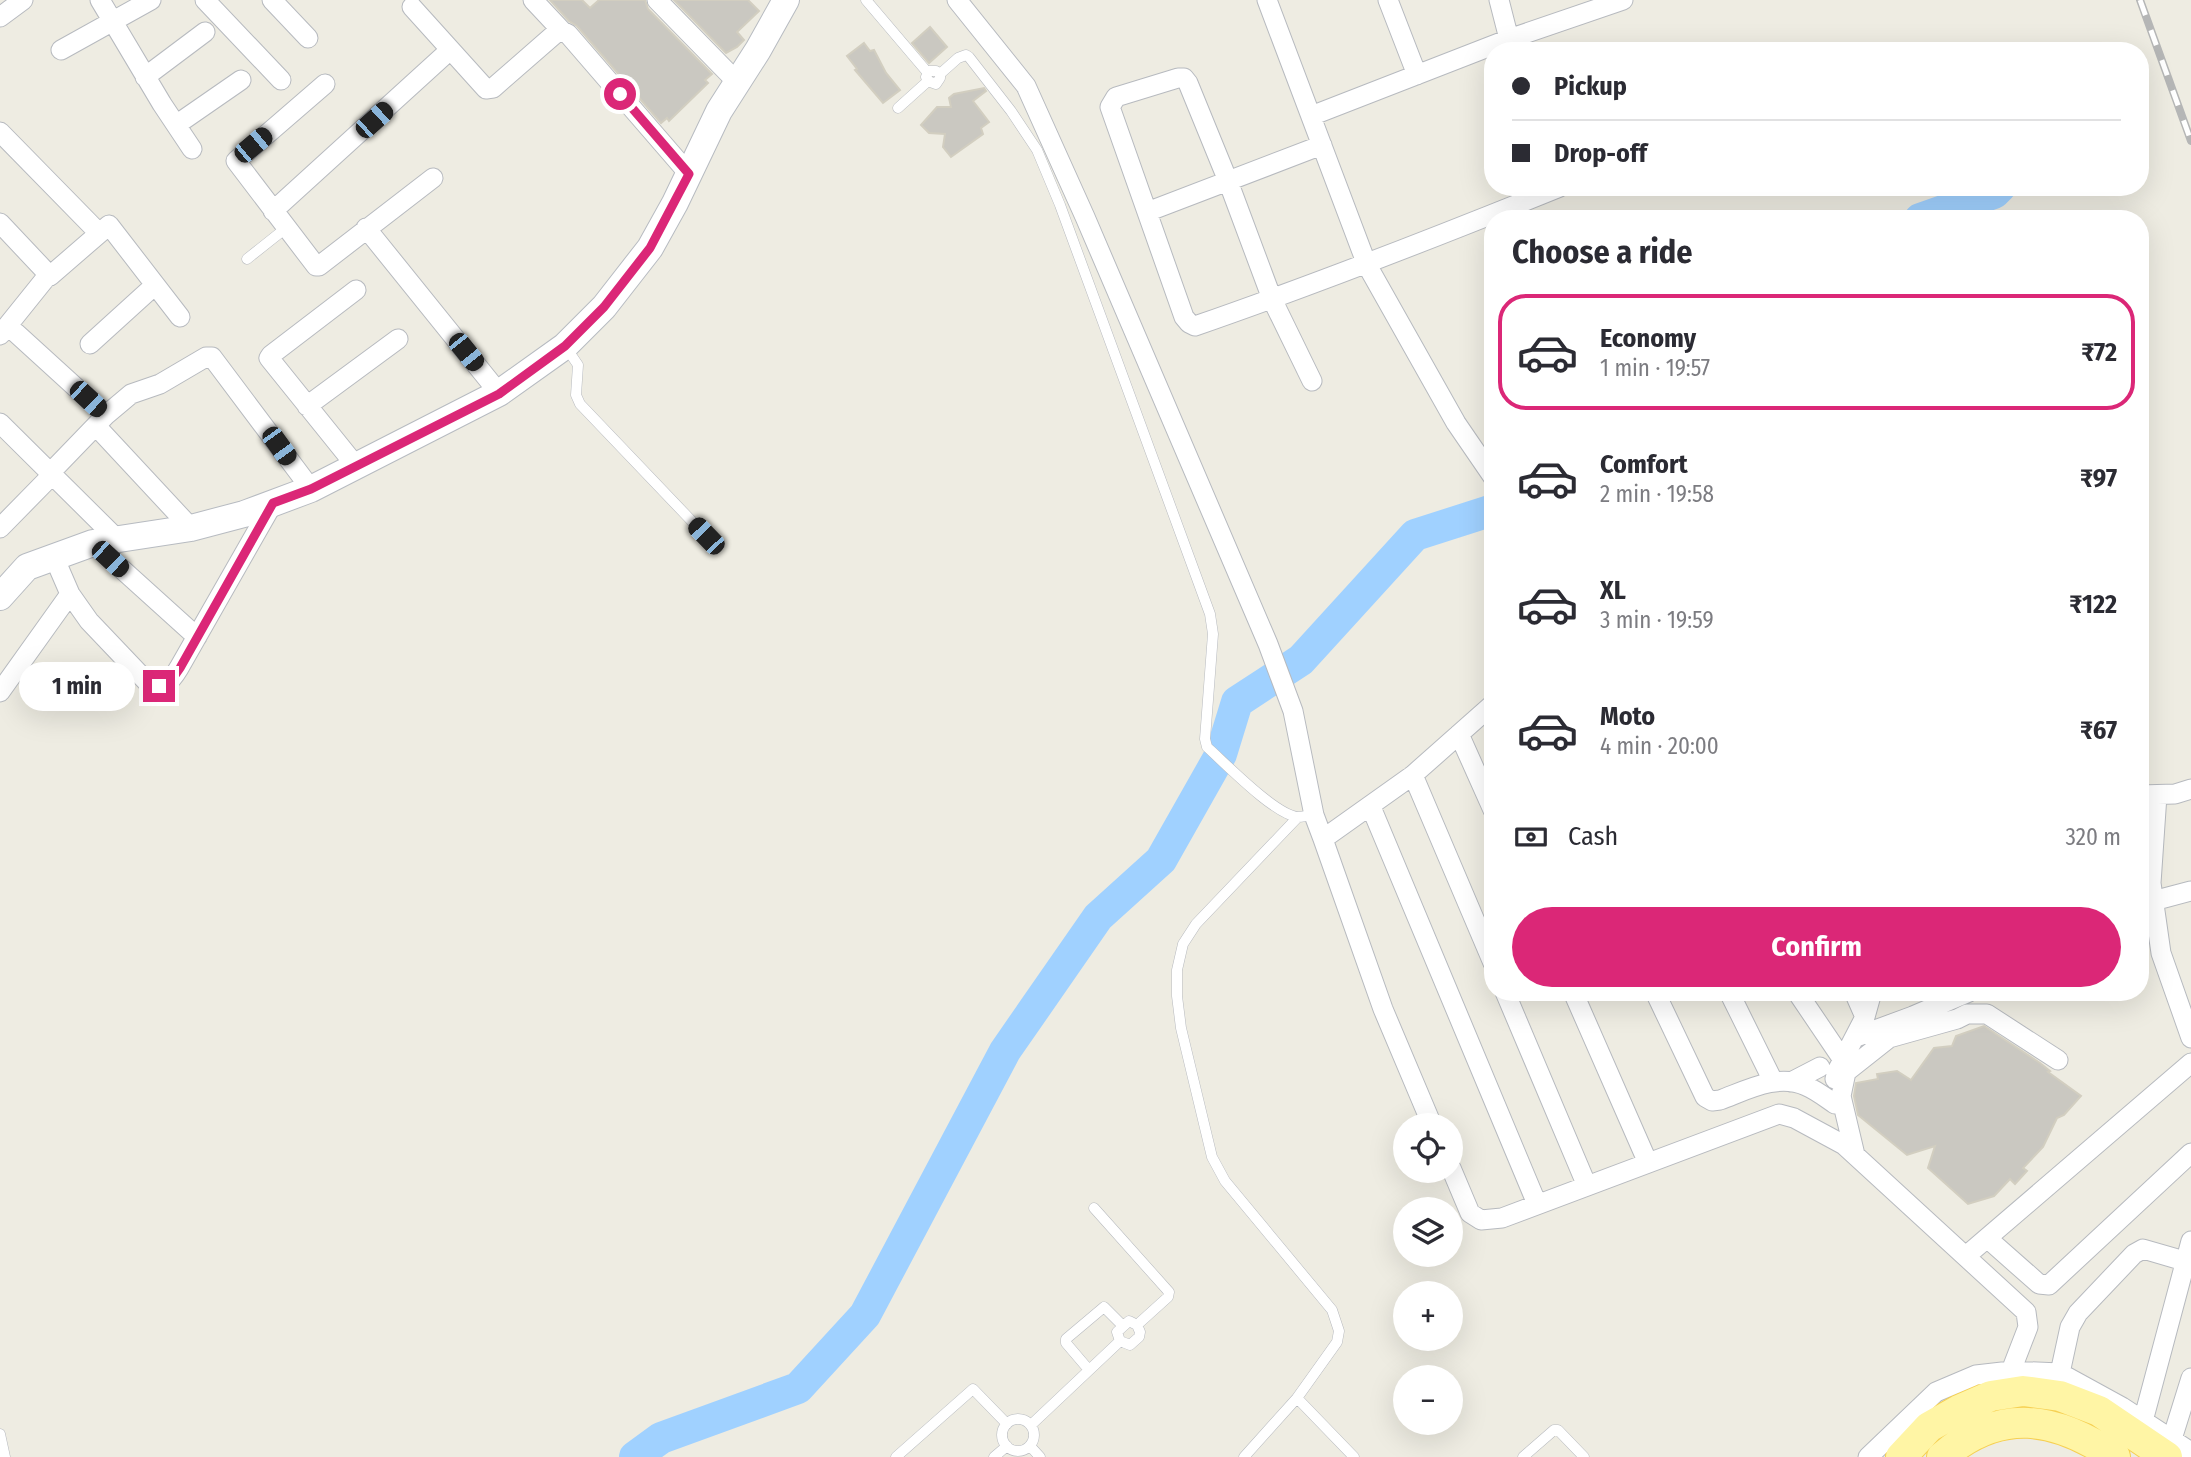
<!DOCTYPE html>
<html lang="en">
<head>
<meta charset="utf-8">
<style>
  body { margin:0; font-family:"Fira Sans Condensed",sans-serif; background:#f2f2f3; color:#2b2b33; height:100vh; display:flex; flex-direction:column; font-size:26px; white-space:nowrap }
  * { box-sizing:border-box; margin:0 }
  p { font-size:23px; color:#7c7c81 }
  .icon { flex:none; width:38px; height:38px; fill:none; stroke:currentColor; stroke-width:2; stroke-linecap:round; stroke-linejoin:round }
  .map { position:relative; flex:1; overflow:hidden }
  .details { position:absolute; left:1484px; top:210px; width:665px; height:791px; display:flex; flex-direction:column; background:#fff; border-radius:28px; box-shadow:0 7px 28px #0002 }
  .details>* { flex:none }
  .hud { position:absolute; left:1484px; top:42px; width:665px; height:154px; border-radius:28px; box-shadow:0 7px 28px #0002; display:grid; align-content:center; height:154px; padding:0 28px; background:#fff }
  .controls { position:absolute; left:1393px; top:1113px; display:grid; gap:14px }
  .controls a { display:grid; place-items:center; width:70px; height:70px; border-radius:50%; background:#fff; box-shadow:0 7px 28px #0002; font-size:35px }
  .end { position:absolute; width:32px; height:32px; margin:-16px; border:9px solid #db2777; background:#fff; box-shadow:0 0 0 4px #fff }
  .from { border-radius:50% }
  .bubble { position:absolute; height:49px; border-radius:24px; background:#fff; box-shadow:0 7px 28px #0002; font-size:23px; font-weight:700; line-height:49px; text-align:center }
  .car { position:absolute; width:21px; height:42px; margin:-21px -10px; border-radius:9px; box-shadow:0 0 5px 2px #0007; background:linear-gradient(#222 24%,#8ab4d8 0 40%,#222 0 76%,#8ab4d8 0 86%,#222 0) }
  .hud b { display:flex; align-items:center; gap:24px; height:66px; font-size:26px }
  .hud b+b { border-top:2px solid #e1e1e2 }
  .hud i { width:18px; height:18px; background:#2b2b33 }
  ul { padding:0; list-style:none }
  li { display:flex; align-items:center; gap:21px; height:116px; margin:0 14px 10px; padding:0 14px; border:4px solid transparent; border-radius:28px }
  li div { flex:1 }
  li b { display:block; font-size:26px }
  li em { font-style:normal; font-weight:700 }
  li.active { border-color:#db2777 }
  li>.icon { width:63px; height:63px; stroke-width:1.5 }
  h2 { padding:0 28px; font-size:32px; line-height:84px }
  .pay { display:flex; align-items:center; gap:18px; height:77px; padding:0 28px; font-size:26px }
  .pay p { margin-inline-start:auto }
  .action { display:flex; gap:14px; margin-top:auto; padding:14px 28px }
  .action a { flex:1; height:80px; border-radius:42px; background:#db2777; color:#fff; font-size:28px; font-weight:700; line-height:80px; text-align:center }
  .map>svg:first-child { display:block }
  .lines { fill:none; stroke-linecap:round; stroke-linejoin:round }
  .river { stroke:#a0d1ff; stroke-width:32 }
  .building { fill:#cac8c1; stroke:#d2cec0; stroke-width:2 }
  .lane-casing { stroke:#b7babf; stroke-width:11 }
  .street-casing { stroke:#b7babf; stroke-width:21 }
  .secondary-casing { stroke:#b7bbc1; stroke-width:28 }
  .primary-casing { stroke:#f6d053; stroke-width:32 }
  .lane { stroke:#fff; stroke-width:10 }
  .street { stroke:#fff; stroke-width:19 }
  .secondary { stroke:#fff; stroke-width:26 }
  .primary { stroke:#fff5a5; stroke-width:30 }
  .rail-casing { stroke:#b5b6b6; stroke-width:8 }
  .rail { stroke:#fff; stroke-width:5; stroke-dasharray:16; stroke-linecap:butt }
  .route { stroke:#db2777; stroke-width:9 }
</style>
</head>
<body>
<div class="map">
<svg width="2191" height="1457" viewBox="0 0 2191 1457">
  <rect width="100%" height="100%" fill="#eeece2"/>
  <g class="lines">
    <path class="river" d="M1920,219l74,-26 6,-6
      M635,1457l26,-19 137,-50 67,-73 140,-264 93,-134 63,-57 60,-106 16,-52 64,-42 114,-125 78,-25"/>
  </g>
  <path class="building" d="M550,0h32l8,8 9,-8h46l3,9 64,65 -7,6 3,3 -39,38 -2,-3 -6,5 -84,-97 -8,-5z
    M674,0h74l11,11 -22,21 7,8 -7,7 -11,6z
    M930,27l17,20 -18,16 -17,-20z
    M864,43l6,8 4,-1 12,23 14,17 -17,13 -28,-33 2,-1 -10,-13z
    M984,88l2,3 -13,10 16,21 -8,6 2,6 -32,23 -8,-10 2,-13 -16,-1 -8,-8 16,-18h14l-2,-9 5,-4z
    M1984,1026l56,37 10,8 -2,1 33,24 -17,19 -7,3 -14,29 -20,21 4,3 -12,13 -5,-5 -16,17 -26,8 -40,-36 7,-22 -28,9 -49,-40 -4,-19 2,-13 22,-4 -1,-5 20,-3 14,9 23,-32 18,-2 4,-10z"/>
  <g class="lines">
    <g class="lane-casing">
      <path id="lane" d="M866,0l62,73
        M928,81l8,3 4,-6v-4l18,-16 8,-3 3,2 42,54 26,39 23,55 150,409 3,20 -8,105 2,8c18,16 68,68 91,70 5,0 11,-2 16,-2
        M898,108l30,-27 -2,-4 3,-6h7l4,3
        M247,259l39,-31
        M565,346l13,19 -2,30 4,9 126,132
        M1094,1208l75,84 -1,5 -31,28
        M1120,1341l10,4 9,-8 1,-5 -3,-7
        M1120,1341l-3,-9 12,-11 8,4
        M1089,1370l-23,-27v-4l38,-32 18,18
        M1297,1398l57,59
        M1002 1435a16 16 0 1 1 32 0a16 16 0 1 1-32 0Z
        M1032,1424l88,-83
        M0,1434l5,23
        M1030,1446l10,11
        M896,1457l77,-68 34,35
        M994,1457l13,-11
        M1244,1457l53,-59 40,-56 2,-11 -7,-21 -107,-129 -13,-24 -31,-129 -4,-32v-26l6,-26 13,-20 102,-107
        M1523,1457l31,-27h4l26,27"/>
    </g>
    <g class="street-casing">
      <path id="street" d="M100,0l62,104 30,45
        M205,0l76,80
        M272,0l36,38
        M533,0l29,31
        M657,0l79,81
        M957,0l69,86 59,131 183,427 25,67 21,104 9,24 60,170 49,116
        M1267,0l100,265 89,158 37,54
        M1388,0l29,75
        M1499,0l10,39
        M412,7l74,82 7,-1 63,-55 6,-2 6,3 121,140
        M0,17l23,-17
        M61,50l90,-50
        M145,77l60,-45
        M325,84l-89,77 80,105h3l114,-88
        M1311,116l198,-77 114,-39
        M176,125l65,-45
        M0,132l99,101
        M273,211l177,-161
        M1147,212l175,-67
        M0,223l50,53 59,-51 71,92
        M366,228l133,165
        M16,333l90,82
        M0,335l49,-61
        M90,344l65,-59
        M1312,381l-40,-82 -44,-118 -40,-98 -4,-5h-6l-62,19 -6,10 74,210 5,6 6,3c124,-43 244,-90 365,-139
        M307,406l91,-67
        M0,423l117,116
        M96,426l95,102
        M356,466l-87,-108 2,-3 85,-65
        M50,473l56,-58 25,-21 29,-10 46,-27h6l99,132
        M0,528l52,-53
        M93,543l104,94
        M54,557l16,37 19,27 59,62c18,4 22,0 31,-15l94,-165
        M0,692l70,-98
        M1459,734l34,76
        M1413,775l80,188
        M2140,795l35,-1 16,-5
        M2157,795l-6,88 10,70 30,85
        M1371,807l166,397
        M1323,839l90,-64 80,-71
        M2153,901l38,-10
        M1505,992l82,194
        M1573,992l75,171
        M1655,992l50,105 7,4 8,-1c27,-10 58,-27 86,-14 10,4 20,12 29,18
        M1729,992l44,89
        M1797,992l46,68
        M1865,1017l7,-25
        M1856,1037l57,-21 56,-24
        M1835,1079l2,-8 28,-54 -11,-25
        M1791,1082l29,-15
        M1855,1155l-14,-59 5,-24 43,-34 68,-19 10,-5h20l71,46
        M1451,1168l19,45 11,7 21,-2 277,-104 15,4 50,27 182,167 2,15 -17,44
        M1987,1238l52,46 10,1 142,-132
        M1966,1256l225,-193
        M2060,1373l10,-46 8,-14 56,-59 9,-5 48,14
        M2143,1421l48,-180
        M2172,1439l19,-61
        M1868,1457l68,-65 40,-17 35,-4 49,2 62,34 69,45"/>
    </g>
    <g class="secondary-casing">
      <path id="secondary" d="M0,597l27,-30 66,-24 98,-15 53,-14 67,-25 188,-96 66,-47 39,-39 46,-59 25,-45 44,-92 39,-61 28,-50"/>
    </g>
    <g class="primary-casing">
      <path id="primary" d="M1901,1457l28,-30 30,-17 32,-14 32,-5 37,5 39,15 68,46
        M1942,1457c58,-50 113,-41 173,0"/>
    </g>
    <use href="#lane" class="lane"/>
    <use href="#street" class="street"/>
    <use href="#secondary" class="secondary"/>
    <use href="#primary" class="primary"/>
    <g class="rail-casing">
      <path id="rail" d="M2140,0l51,141"/>
    </g>
    <use href="#rail" class="rail"/>
  </g>
  <g class="lines">
    <path class="route" d="M159,686l12,-5 9,-13 93,-165 38,-14 188,-95 66,-48 39,-39 46,-59 39,-74 -69,-80"/>
  </g>
</svg>
<div class="controls">
<a><svg class="icon" aria-label="locate" viewBox="0 0 24 24"><circle cx="12" cy="12" r="6"/><path d="M12 2v4M12 18v4M2 12h4M18 12h4"/></svg></a>
<a><svg class="icon" aria-label="layers" viewBox="0 0 24 24"><path d="M12 4l9 5-9 5-9-5zM3 14l9 5 9-5"/></svg></a>
<a>+</a>
<a>−</a>
</div>
<i class="end from" style="left:620px;top:94px"></i>
<i class="end" style="left:159px;top:686px"></i>
<div class="bubble" style="left:19px;top:662px;width:116px">1 min</div>
<i class="car" style="left:374px;top:120px;rotate:48deg"></i>
<i class="car" style="left:253px;top:145px;rotate:50deg"></i>
<i class="car" style="left:466px;top:352px;rotate:141deg"></i>
<i class="car" style="left:88px;top:399px;rotate:133deg"></i>
<i class="car" style="left:279px;top:446px;rotate:144deg"></i>
<i class="car" style="left:706px;top:536px;rotate:316deg"></i>
<i class="car" style="left:110px;top:559px;rotate:133deg"></i>
<div class="hud">
<b><i class="from"></i>Pickup</b>
<b><i></i>Drop-off</b>
</div>
<section class="details">
<h2>Choose a ride</h2>
<ul>
<li class="active"><svg class="icon" aria-label="car" viewBox="0 0 24 24"><path d="M5 17H2v-5l4-1 3-4h7l3 4 3 1v5h-3M9 17h6M6 11h13"/><circle cx="7" cy="17" r="2"/><circle cx="17" cy="17" r="2"/></svg><div><b>Economy</b><p>1 min · 19:57</p></div><em>₹72</em></li>
<li><svg class="icon" aria-label="car" viewBox="0 0 24 24"><path d="M5 17H2v-5l4-1 3-4h7l3 4 3 1v5h-3M9 17h6M6 11h13"/><circle cx="7" cy="17" r="2"/><circle cx="17" cy="17" r="2"/></svg><div><b>Comfort</b><p>2 min · 19:58</p></div><em>₹97</em></li>
<li><svg class="icon" aria-label="car" viewBox="0 0 24 24"><path d="M5 17H2v-5l4-1 3-4h7l3 4 3 1v5h-3M9 17h6M6 11h13"/><circle cx="7" cy="17" r="2"/><circle cx="17" cy="17" r="2"/></svg><div><b>XL</b><p>3 min · 19:59</p></div><em>₹122</em></li>
<li><svg class="icon" aria-label="car" viewBox="0 0 24 24"><path d="M5 17H2v-5l4-1 3-4h7l3 4 3 1v5h-3M9 17h6M6 11h13"/><circle cx="7" cy="17" r="2"/><circle cx="17" cy="17" r="2"/></svg><div><b>Moto</b><p>4 min · 20:00</p></div><em>₹67</em></li>
</ul>
<div class="pay"><svg class="icon" aria-label="cash" viewBox="0 0 24 24"><path d="M3 7h18v10H3z"/><circle cx="12" cy="12" r="2"/></svg>Cash<p>320 m</p></div>
<div class="action"><a>Confirm</a></div>
</section>
</div>
</body>
</html>
